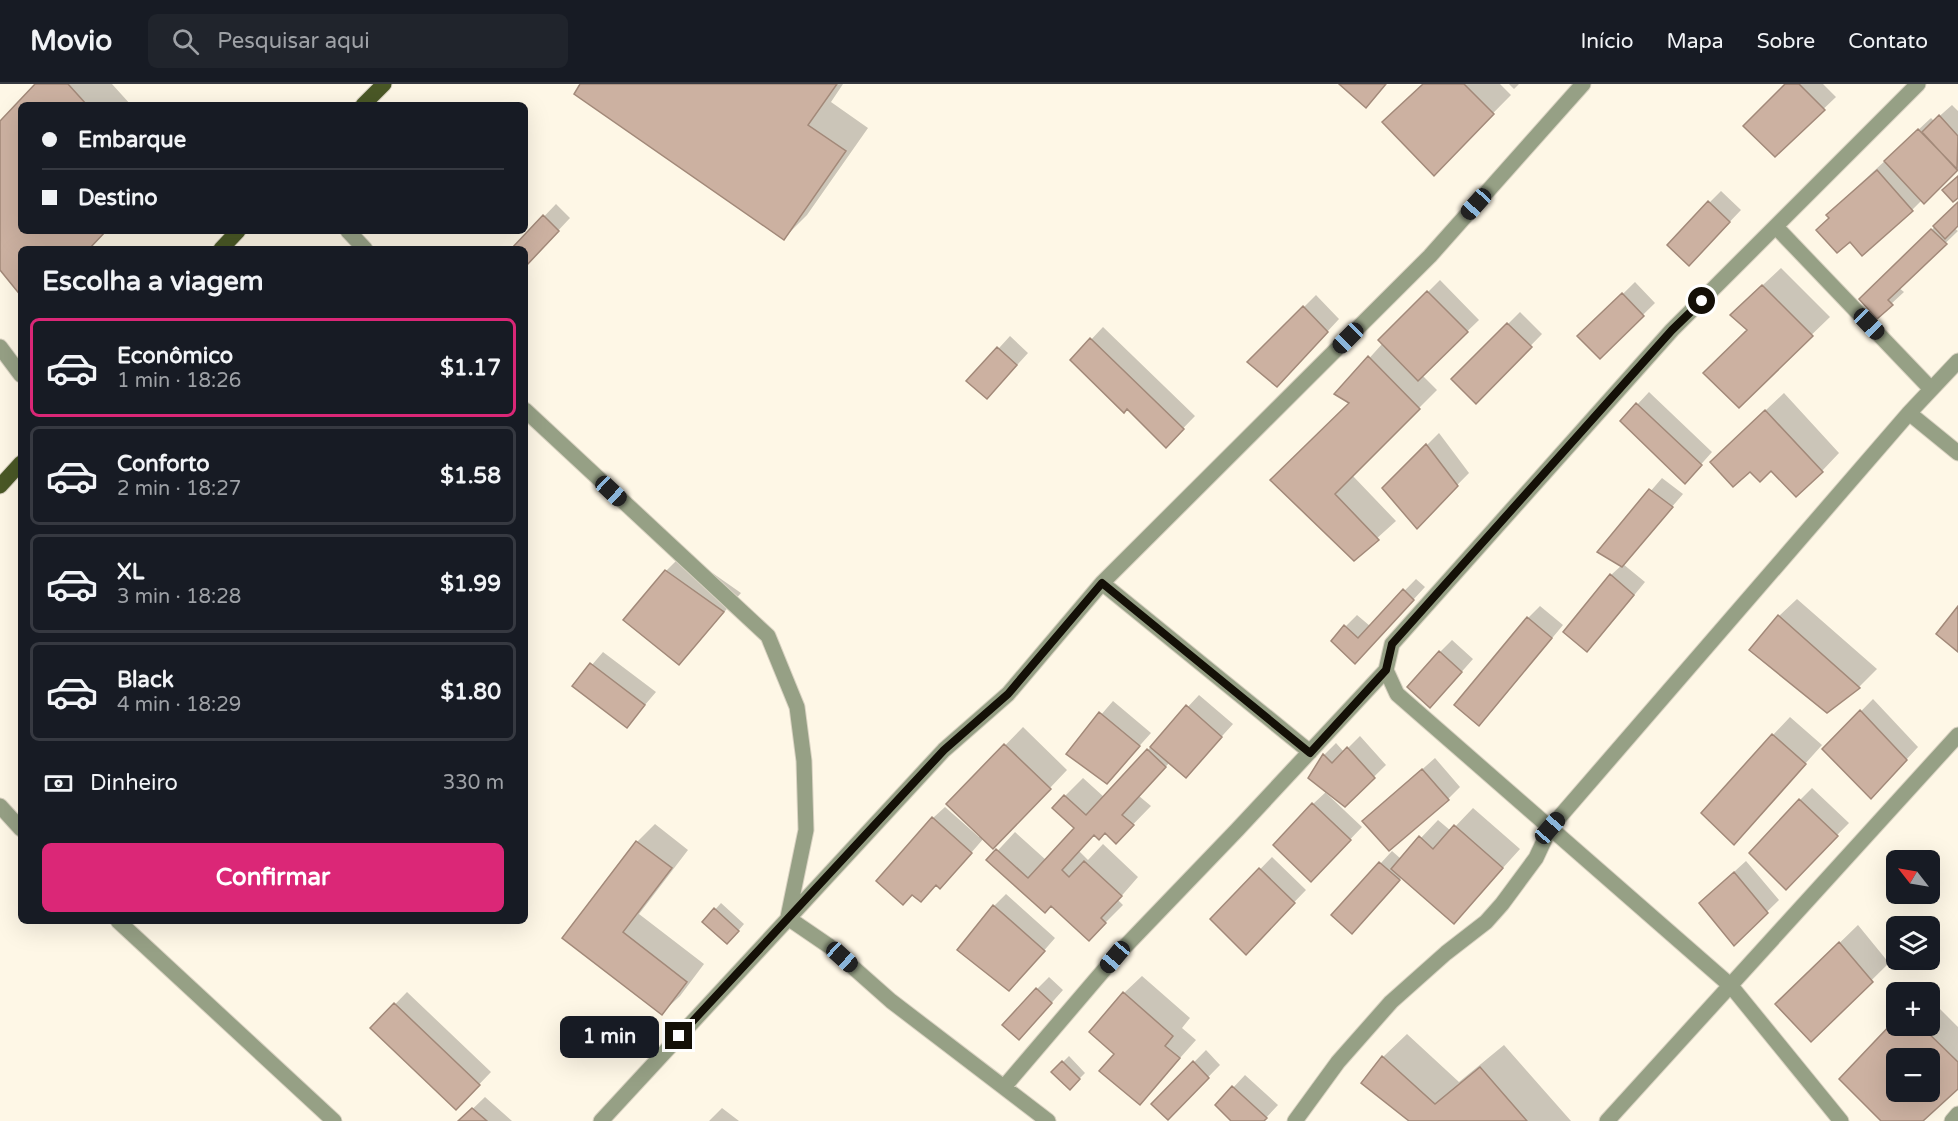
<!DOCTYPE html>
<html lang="pt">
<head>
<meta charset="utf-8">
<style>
  body { margin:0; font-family:"Varela Round",sans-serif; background:#20242c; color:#f1f3f6; height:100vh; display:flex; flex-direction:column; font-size:22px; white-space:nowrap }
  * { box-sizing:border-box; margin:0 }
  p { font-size:20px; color:#9ea1a6 }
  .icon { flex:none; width:33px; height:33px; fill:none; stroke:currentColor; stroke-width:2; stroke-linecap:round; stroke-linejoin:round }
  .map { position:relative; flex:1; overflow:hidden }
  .side { position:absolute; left:18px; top:162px; width:510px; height:678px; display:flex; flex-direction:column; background:#171b24; border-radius:9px; box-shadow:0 6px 24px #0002 }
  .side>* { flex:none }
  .hud { position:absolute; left:18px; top:18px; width:510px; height:132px; border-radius:9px; box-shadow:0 6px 24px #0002; display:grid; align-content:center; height:132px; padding:0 24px; background:#171b24 }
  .needle { width:39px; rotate:301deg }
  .fabs { position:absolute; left:1886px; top:766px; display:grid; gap:12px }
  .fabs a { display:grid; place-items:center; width:54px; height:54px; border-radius:9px; background:#171b24; box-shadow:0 6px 24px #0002; font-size:30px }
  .end { position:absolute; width:27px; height:27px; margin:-14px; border:8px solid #141007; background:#fff; box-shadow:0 0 0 3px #fff }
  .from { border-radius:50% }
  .bubble { position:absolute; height:42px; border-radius:9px; background:#171b24; box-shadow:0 6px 24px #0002; font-size:20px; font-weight:700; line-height:42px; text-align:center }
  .car { position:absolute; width:18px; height:36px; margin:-18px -9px; border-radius:8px; box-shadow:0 0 4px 2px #0007; background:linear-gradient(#222 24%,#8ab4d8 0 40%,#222 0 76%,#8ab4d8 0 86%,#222 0) }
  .hud b { display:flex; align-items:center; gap:21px; height:57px; font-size:22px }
  .hud b+b { border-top:2px solid #363941 }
  .hud i { width:15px; height:15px; background:#f1f3f6 }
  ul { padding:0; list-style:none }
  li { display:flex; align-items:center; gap:18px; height:99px; margin:0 12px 9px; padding:0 12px; border:3px solid #363941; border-radius:9px }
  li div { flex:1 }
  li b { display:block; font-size:22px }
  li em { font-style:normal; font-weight:700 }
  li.on { border-color:#db2777 }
  li>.icon { width:54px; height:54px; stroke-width:1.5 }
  h2 { padding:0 24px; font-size:27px; line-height:72px }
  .pay { display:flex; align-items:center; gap:15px; height:66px; padding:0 24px; font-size:22px }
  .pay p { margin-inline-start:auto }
  .primary-button { display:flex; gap:12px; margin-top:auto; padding:12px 24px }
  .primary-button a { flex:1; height:69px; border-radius:9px; background:#db2777; color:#fff; font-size:24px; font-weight:700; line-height:69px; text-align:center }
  header { display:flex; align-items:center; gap:36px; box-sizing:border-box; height:84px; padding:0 30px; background:#171b24; border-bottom:2px solid #363941 }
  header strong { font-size:28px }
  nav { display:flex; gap:33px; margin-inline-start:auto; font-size:21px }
  .search { width:420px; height:54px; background:#20242c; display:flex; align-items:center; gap:15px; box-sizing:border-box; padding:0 21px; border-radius:9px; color:#9ea1a6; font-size:22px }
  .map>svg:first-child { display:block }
  .shadow { fill:#0003; fill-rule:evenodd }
  .building { fill:#ccb1a1; stroke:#a28979; stroke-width:1.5; fill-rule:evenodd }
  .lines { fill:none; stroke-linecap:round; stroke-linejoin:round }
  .minor-casing { stroke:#d9d2c2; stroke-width:17 }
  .major-casing { stroke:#d9d2c2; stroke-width:17 }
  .minor { stroke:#96a085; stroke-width:15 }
  .major { stroke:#4a5826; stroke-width:15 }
  .route { stroke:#141007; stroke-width:8 }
</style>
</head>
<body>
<header>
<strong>Movio</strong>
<div class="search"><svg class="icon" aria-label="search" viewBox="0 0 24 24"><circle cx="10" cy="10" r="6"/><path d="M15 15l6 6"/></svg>Pesquisar aqui</div>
<nav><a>Início</a><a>Mapa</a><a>Sobre</a><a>Contato</a></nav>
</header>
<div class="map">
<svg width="1958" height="1037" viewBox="0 0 1958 1037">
  <rect width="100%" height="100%" fill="#fef7e6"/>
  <path class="shadow" d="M37,0h75l19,21h-110v126h85l-17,18h-68v44l-21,-26v-143z
    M582,0h261l-12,18 37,26 -61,87 -23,23z
    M1424,0h76l11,11 -77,78z
    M1509,0h10l-5,5z
    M1787,0h36l13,13 -61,58z
    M1952,21l6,6v59l-34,32 -2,-2 -10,10 -81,8 -3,-3 18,-18 85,-79 3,3z
    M1721,107l20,19 -40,42 8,-49z
    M556,120l14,14 -45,48v-17h-12z
    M1958,120v20l-4,4 4,3 -59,57 5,4 -27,25 -16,-18z
    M1781,184l49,49 -91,88 10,-75 1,-33z
    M1440,196l39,40 -57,55 15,15 -85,85 44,46 -42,38 -82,-79 79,-78 -14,-8 46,-51 -3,-3z
    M1635,198l20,21 -55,54 -20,-21z
    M1316,211l23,24 -50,54 -39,-12z
    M1520,228l22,22 -66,68 -23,-23z
    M1103,243l92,89 -29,30 -39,-38 -55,-48z
    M1010,252l18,17 -29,32 -30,-4z
    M1649,308l63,60 -16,18 -74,-49z
    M1784,309l55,60 -17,18 -51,-2 -41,-25z
    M1439,349l30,40 -52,53 -33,-38z
    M1662,394l21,16 -60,70 22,18 -46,56 12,-63 11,-10 -23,-14z
    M684,469l57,40 -62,70 -53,-43 40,-49z
    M1416,495l9,8 -58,63 -21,-24 11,-11 13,11z
    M1797,515l80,70 -18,18 -32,25 -48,-96z
    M1540,522l23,19 -72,87 37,-94z
    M1452,556l21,19 -31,35 -2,-42z
    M603,568l53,40 -29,34 -53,-40z
    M1199,611l34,29 -47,52 -16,-14 -31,34 12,10 -35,36 -11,-11 -10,3 -16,17 9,9 15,-16 35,33 -20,23 5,5 -34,34 -37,-35 -63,-44 26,-28 31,28 30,-32 -22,-20 11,-12 18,-18 21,19z
    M1873,615l45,48 -35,38 -59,-36z
    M1113,617l38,32 -44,49 -39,-29z
    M1790,633l32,28 -88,98 39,-108z
    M1023,643l44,43 -56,59 -27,9 -32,37 -19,-57 12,-11 34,30 2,-2 -33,-31z
    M1360,652l26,29 -41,40 -18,-14 -1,2 36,34 -39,41 -10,-64 14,-13 -17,-13 14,-23 12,-12 8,9z
    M1435,674l25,29 -12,12 -84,22z
    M1812,704l37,35 -63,64 14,-87z
    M1473,724l47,41 -66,73 -52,-45 -38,43 -31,-5 59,-64 9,8 37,-39 13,11z
    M655,740l33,26 -49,64 65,50 -24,32 -18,17 -98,-75 73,-96z
    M1272,773l34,33 -60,62 -34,-33z
    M1746,777l33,39 -44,43 -22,-52z
    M1006,810l49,44 -34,39 -27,-71z
    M721,819l23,21 -11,13 -28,-16z
    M1858,841l31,38 -78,77 -16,-54z
    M1142,892l48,42 -8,10 14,12 -56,63 -24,-50 8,-60z
    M1049,893l14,13 -32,36 6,-37z
    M407,908l84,80 -23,24 -96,-68z
    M1929,914l29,29v60l-37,34h-38l13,-100v5h33zM1896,975h33v33h-33z
    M1407,950l52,48 45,-37 67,76h-160l-48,-38 20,-26z
    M1206,966l14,15 -52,53 -15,-14z
    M1069,972l16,17 -15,15 -17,-16z
    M1245,991l33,30 -15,16h-29l-17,-16z
    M485,1013l27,24h-52z
    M722,1024l17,13h-30z"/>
  <path class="building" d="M35,0h33l19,21h-66v126h85l-17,18h-68v47l-21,-26v-149z
    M580,0h257l-29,41 38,26 -62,89 -210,-146z
    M1339,0h47l-20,24z
    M1423,0h41l30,30 -60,62 -52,-54z
    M1785,0h14l26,26 -50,47 -32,-31z
    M1939,31l19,21 -1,34 -35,-38z
    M1918,45l40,41 -34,34 -40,-43z
    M1877,86l36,41 -51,45 -12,-14 -13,11 -21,-23 13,-12 -3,-3z
    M1958,92v22l-5,4 -11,-12z
    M1708,117l22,21 -41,44 -22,-21z
    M1958,118v24l-13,13 -12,-13z
    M543,131l16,16 -34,36v-18h-14z
    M1931,145l16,15 -59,56 5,5 -16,14 -18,-20z
    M1762,201l51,51 -74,72 -36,-35 44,-43 -17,-15z
    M1427,207l41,41 -50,49 -40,-41z
    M1622,209l22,23 -44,43 -23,-23z
    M1303,222l25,26 -51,55 -30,-25z
    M1507,239l25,24 -56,57 -25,-25z
    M1090,254l94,91 -18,19 -39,-39 -3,4 -54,-53z
    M997,263l20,18 -30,34 -21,-18z
    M1368,272l52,53 -85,85 44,46 -25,21 -84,-81 79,-77 -15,-9z
    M1636,319l66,62 -17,19 -65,-63z
    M1765,326l58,62 -27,25 -25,-26 -11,11 -10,-10 -17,15 -23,-25z
    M1426,360l32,42 -41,43 -35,-41z
    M1649,405l24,18 -51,60 -25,-15z
    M665,486l59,42 -45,53 -56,-45z
    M1610,490l24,21 -47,57 -24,-20z
    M1403,505l11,11 -59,64 -24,-23 13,-16 14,13z
    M1958,522v46l-22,-18z
    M1778,531l82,73 -33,25 -78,-63z
    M1527,533l25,21 -73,88 -25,-21z
    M1439,567l23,21 -32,36 -23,-21z
    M590,579l55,42 -18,23 -55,-42z
    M1186,621l36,32 -36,41 -36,-31z
    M1860,626l47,50 -36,39 -49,-50z
    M1099,628l41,34 -33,38 -41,-30z
    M1772,650l34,30 -72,81 -33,-32z
    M1004,660l47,45 -58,60 -47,-45z
    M1347,663l28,31 -30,29 -37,-29 15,-24 9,9z
    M1147,665l19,18 -44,48 12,10 -18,19 -11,-11 -6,7 -5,-5 -32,35 7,7 15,-16 38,35 -21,22 5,5 -17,18 -38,-35 -6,7 -59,-53 10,-11 32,29 46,-50 -22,-20 12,-13 22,20z
    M1422,685l27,31 -60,51 -27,-30z
    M1799,715l39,37 -52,54 -37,-37z
    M1312,719l39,37 -40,42 -38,-37z
    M932,733l40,36 -32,36 -4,-4 -15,17 -9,-7 -9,10 -27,-24z
    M1454,741l49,43 -49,56 -63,-55 28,-33 14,13z
    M636,757l36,27 -49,64 64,50 -25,33 -100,-77z
    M1379,778l21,18 -48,54 -21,-19z
    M1259,784l36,35 -49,52 -36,-36z
    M1734,788l34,41 -34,33 -35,-43z
    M993,821l52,46 -36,40 -52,-41z
    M714,824l25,23 -12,13 -25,-22z
    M1839,858l34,40 -62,60 -36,-38z
    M1036,904l16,15 -33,37 -17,-15z
    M1123,908l50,44 -8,10 15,12 -40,47 -41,-34 15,-17 -25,-22z
    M394,919l86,82 -24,25 -86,-82z
    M1896,935v7h25l37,36v27l-35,32h-42l-42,-42zM1896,975h33v33h-33z
    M1382,972l53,48 45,-37 47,54h-118l-48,-38z
    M1062,977l18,18 -10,11 -19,-18z
    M1193,977l16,17 -41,42 -17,-16z
    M1232,1002l35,32 -3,3h-33l-16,-16z
    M472,1024l15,13h-29z"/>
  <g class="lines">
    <g class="minor-casing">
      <path id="minor" d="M1776,143l155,162
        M348,147l17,18
        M0,263l21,28
        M525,326l243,226 29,71 7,54 2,69 -18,87
        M1909,329l49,40
        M1102,499l208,169
        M1386,586l11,24 334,292 110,135
        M0,722l21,23
        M788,834l41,28 62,55 157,120
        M118,837l216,200
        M1004,1003l111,-130 122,-127 149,-160 6,-26 280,-314 246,-246
        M601,1037l343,-371 64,-56 94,-111 328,-327 153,-172
        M1295,1037l43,-59 53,-60 55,-49 40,-31 16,-18 34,-46 14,-30 359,-415 49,-52
        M1607,1037l351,-386
        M1952,1037l6,-7"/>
    </g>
    <g class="major-casing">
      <path id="major" d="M363,21l21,-21
        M221,165l17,-18
        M0,402l21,-23"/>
    </g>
    <use href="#minor" class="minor"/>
    <use href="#major" class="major"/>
  </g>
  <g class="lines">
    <path class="route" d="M679,952l265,-286 64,-56 94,-111 208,170 76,-83 6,-26 280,-314 30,-29"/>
  </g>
</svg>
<div class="fabs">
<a><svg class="needle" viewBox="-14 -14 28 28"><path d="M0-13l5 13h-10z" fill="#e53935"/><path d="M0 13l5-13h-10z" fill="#9ea1a6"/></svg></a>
<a><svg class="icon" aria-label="layers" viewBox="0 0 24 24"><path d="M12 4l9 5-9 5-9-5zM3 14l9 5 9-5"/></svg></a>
<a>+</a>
<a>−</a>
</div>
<i class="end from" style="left:1702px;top:217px"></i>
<i class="end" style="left:679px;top:952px"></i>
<div class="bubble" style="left:560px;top:932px;width:99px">1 min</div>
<i class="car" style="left:1476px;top:120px;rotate:222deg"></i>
<i class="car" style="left:1869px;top:240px;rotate:136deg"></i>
<i class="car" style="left:1348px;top:254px;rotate:225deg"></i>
<i class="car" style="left:611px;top:407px;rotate:133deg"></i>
<i class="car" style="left:1550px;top:744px;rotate:41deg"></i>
<i class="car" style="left:842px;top:873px;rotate:132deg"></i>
<i class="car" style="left:1115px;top:873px;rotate:220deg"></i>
<div class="hud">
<b><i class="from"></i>Embarque</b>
<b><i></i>Destino</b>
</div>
<section class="side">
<h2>Escolha a viagem</h2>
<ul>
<li class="on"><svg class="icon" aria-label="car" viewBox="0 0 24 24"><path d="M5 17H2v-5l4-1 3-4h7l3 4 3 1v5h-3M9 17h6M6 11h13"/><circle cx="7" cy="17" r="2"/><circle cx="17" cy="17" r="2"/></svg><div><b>Econômico</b><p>1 min · 18:26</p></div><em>$1.17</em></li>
<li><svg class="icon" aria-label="car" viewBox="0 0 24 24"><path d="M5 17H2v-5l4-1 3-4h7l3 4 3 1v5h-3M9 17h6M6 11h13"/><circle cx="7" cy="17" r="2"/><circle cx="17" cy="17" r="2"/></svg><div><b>Conforto</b><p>2 min · 18:27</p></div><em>$1.58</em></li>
<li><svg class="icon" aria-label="car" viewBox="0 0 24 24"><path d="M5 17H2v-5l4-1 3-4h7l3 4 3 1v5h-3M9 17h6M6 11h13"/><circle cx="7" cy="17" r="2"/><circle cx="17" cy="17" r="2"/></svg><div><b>XL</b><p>3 min · 18:28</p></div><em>$1.99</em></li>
<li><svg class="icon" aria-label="car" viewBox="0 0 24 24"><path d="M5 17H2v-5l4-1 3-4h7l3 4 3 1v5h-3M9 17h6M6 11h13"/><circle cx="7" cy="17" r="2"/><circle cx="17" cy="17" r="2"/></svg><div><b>Black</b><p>4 min · 18:29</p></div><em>$1.80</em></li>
</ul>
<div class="pay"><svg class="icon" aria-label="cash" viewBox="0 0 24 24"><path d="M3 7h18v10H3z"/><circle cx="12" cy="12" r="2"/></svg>Dinheiro<p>330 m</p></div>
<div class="primary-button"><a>Confirmar</a></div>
</section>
</div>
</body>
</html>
